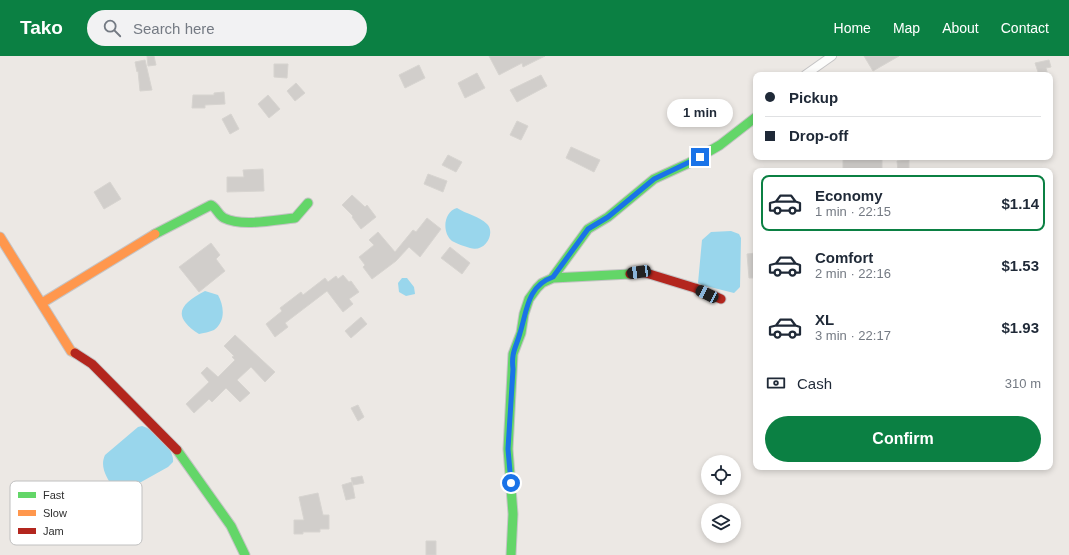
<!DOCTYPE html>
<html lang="en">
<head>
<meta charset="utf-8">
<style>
  body { margin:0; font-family:Helvetica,sans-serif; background:#f2f2f3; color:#1f2937; height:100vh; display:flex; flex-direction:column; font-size:15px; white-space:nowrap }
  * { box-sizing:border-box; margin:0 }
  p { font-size:13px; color:#747a83 }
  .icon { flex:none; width:22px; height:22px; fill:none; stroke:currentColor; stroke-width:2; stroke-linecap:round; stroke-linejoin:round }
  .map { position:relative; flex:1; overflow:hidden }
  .sheet { position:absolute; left:753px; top:112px; width:300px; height:302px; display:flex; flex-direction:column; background:#fff; border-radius:8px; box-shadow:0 2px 6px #0003 }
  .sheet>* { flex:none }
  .hud { position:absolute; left:753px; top:16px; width:300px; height:88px; border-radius:8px; box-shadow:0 2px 6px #0003; display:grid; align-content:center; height:88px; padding:0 12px; background:#fff }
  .tools { position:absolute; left:701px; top:399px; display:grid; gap:8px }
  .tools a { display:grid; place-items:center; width:40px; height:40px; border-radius:50%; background:#fff; box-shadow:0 2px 6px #0003; font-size:20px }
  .end { position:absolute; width:18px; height:18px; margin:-9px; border:5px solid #1a73e8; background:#fff; box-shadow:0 0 0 2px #fff }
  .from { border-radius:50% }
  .bubble { position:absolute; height:28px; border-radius:14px; background:#fff; box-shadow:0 2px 6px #0003; font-size:13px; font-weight:600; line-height:28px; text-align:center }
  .car { position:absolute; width:12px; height:24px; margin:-12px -6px; border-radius:5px; box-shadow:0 0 3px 1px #0007; background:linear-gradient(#222 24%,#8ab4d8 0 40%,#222 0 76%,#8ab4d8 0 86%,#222 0) }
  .hud b { display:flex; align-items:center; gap:14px; height:38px; font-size:15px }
  .hud b+b { border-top:1px solid #e0e1e3 }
  .hud i { width:10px; height:10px; background:#1f2937 }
  ul { padding:7px 0 0; list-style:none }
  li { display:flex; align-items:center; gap:12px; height:56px; margin:0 8px 6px; padding:0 4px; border:2px solid transparent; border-radius:8px }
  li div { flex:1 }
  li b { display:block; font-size:15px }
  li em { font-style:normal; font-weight:600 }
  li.current { border-color:#0b8043 }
  li>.icon { width:36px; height:36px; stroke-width:1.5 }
  .pay { display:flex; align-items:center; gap:10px; height:44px; padding:0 12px; font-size:15px }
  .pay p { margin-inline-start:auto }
  .primary-button { display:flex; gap:8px; margin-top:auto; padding:8px 12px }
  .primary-button a { flex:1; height:46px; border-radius:24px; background:#0b8043; color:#fff; font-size:16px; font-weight:600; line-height:46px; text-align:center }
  header { display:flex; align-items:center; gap:24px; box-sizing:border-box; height:56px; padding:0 20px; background:#0b8043; color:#fff }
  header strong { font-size:19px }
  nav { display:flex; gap:22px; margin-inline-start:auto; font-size:14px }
  .search { width:280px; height:36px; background:#f2f2f3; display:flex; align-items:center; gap:10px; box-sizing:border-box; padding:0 14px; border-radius:22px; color:#747a83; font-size:15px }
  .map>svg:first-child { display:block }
  .water { fill:#99d6ec }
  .building { fill:#d1cecb; stroke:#d7d4d0 }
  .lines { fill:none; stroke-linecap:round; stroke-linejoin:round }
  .street-casing { stroke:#c5c4c5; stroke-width:10 }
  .fast-casing { stroke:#c5c4c5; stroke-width:11 }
  .slow-casing { stroke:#c5c4c5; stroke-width:11 }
  .jam-casing { stroke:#c5c4c5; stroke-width:11 }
  .street { stroke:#fcfcfb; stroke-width:8 }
  .fast { stroke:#63d668; stroke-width:9 }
  .slow { stroke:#ff974d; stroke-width:9 }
  .jam { stroke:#b3261e; stroke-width:9 }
  .route { stroke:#1a73e8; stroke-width:5 }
  .key { fill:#fff; stroke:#c0c0c0; stroke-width:1 }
  .key-label { font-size:11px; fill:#2e2e2e }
</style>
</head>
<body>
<header>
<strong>Tako</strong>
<div class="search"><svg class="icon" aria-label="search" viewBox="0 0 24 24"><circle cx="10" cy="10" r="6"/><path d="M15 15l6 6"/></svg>Search here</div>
<nav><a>Home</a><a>Map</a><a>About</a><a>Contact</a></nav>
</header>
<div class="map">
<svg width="1069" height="499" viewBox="0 0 1069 499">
  <rect width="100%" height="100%" fill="#ece8e4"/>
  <path class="water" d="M457,152c9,6 22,8 30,16 9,9 -2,29 -17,24 -6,-2 -13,-4 -18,-7 -10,-8 -9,-29 5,-33z
    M731,175l8,3 2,4 -1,49 -6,6 -32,-8 -4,-2 4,-43 9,-8z
    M402,222h5l7,9 1,7 -9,2 -7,-4 -1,-9z
    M205,235l13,4c6,11 8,26 -4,35 -4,2 -11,3 -15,4 -28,-18 -19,-30 6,-43z
    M142,370c12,3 33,23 31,36l-5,5 -43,24 -11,-1c-6,-12 -15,-22 -9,-35l33,-28z"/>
  <path class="building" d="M147,0h7l2,9 -8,1z
    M489,0h56l-22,11 -1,-4 -23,12z
    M864,0h35l-26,15z
    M145,4l7,30 -12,1 -2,-20 -1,1 -2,-10z
    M1049,4l2,7 -5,1 2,7h-9l-4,-12z
    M274,8h14l-1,14 -13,-1z
    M419,9l6,13 -20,10 -6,-13z
    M477,17l8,15 -20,10 -7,-15z
    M541,19l6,11 -30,16 -7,-12z
    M296,27l9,10 -10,8 -8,-10z
    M224,36l1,12 -20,1v3h-13l1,-13h21v-2z
    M268,39l12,14 -11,9 -11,-14z
    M231,58l8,15 -9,5 -8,-15z
    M517,65l11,5 -7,14 -11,-5z
    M571,91l29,13 -6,12 -28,-14z
    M448,99l14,7 -6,10 -14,-7z
    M843,101h16v2l23,-1v12l-39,1z
    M909,104v11h-11l-1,-10z
    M263,113l1,22 -37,1v-15h17l-1,-7z
    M428,118l19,7 -4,11 -19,-8z
    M110,126l11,17 -17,10 -10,-17z
    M352,139l13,12 2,-2 9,12 -15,12 -9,-12 1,-1 -11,-11z
    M427,162l14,11 -21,28 -11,-10 -13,14 -24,18 -9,-12 2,-2 -6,-8 15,-12 -5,-5 9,-8 17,20 18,-22 3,2z
    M211,187l9,12 -4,4 9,12 -26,21 -20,-25z
    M450,191l20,16 -8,11 -21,-16z
    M756,197v25h-7l-2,-24z
    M343,219l6,7 2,-1 8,11 -10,7 4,5 -10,8 -16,-21 -42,32 3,4 -13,10 -9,-13 16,-13 -2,-3 21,-16 2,3 22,-17 3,4 8,-6 2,3z
    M361,261l6,7 -16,14 -6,-7z
    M235,279l40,37 -10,10 -14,-15 -14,13 13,13 -10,9 -14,-14 -14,14 -3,-3 -15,14 -8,-9 23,-22 -8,-9 6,-6 11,10 17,-17 -3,-3 2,-1 -10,-10z
    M358,349l6,12 -6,4 -7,-13z
    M362,420l2,7 -11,2 -2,-7z
    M352,426l3,16 -9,2 -4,-15z
    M318,437l5,22h6v14h-9v3h-17v2h-9v-14h10l-5,-23z
    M426,485h10v14h-10z"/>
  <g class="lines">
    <g class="street-casing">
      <path id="street" d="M805,19l27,-19"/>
    </g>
    <g class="fast-casing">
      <path id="fast" d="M155,178l56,-29c6,3 7,10 13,13 18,9 51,2 71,0l13,-15
        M553,221l35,-48 20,-12 46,-38 35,-16 31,-18 36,-28
        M177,394l54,76 14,29
        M511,499l2,-41 -5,-65 5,-95 8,-21 3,-19 5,-15 8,-11 5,-5 11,-5 77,-4"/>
    </g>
    <g class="slow-casing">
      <path id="slow" d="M0,181l71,114 4,2
        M42,247l113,-69"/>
    </g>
    <g class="jam-casing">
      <path id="jam" d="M630,218l9,-2 7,1 49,15 26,11
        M75,297l17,11 85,86"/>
    </g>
    <use href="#street" class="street"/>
    <use href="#fast" class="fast"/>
    <use href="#slow" class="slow"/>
    <use href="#jam" class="jam"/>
  </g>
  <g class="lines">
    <path class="route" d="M511,427l-3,-34 5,-80c-2,-17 3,-21 7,-36 7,-22 7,-47 33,-56l35,-48 20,-12 46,-38 46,-22"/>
  </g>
  <rect x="10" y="425" width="132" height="64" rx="6" class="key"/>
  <rect x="18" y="436" width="18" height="6" fill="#63d668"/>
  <rect x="18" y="454" width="18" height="6" fill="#ff974d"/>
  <rect x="18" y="472" width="18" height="6" fill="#b3261e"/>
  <g class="key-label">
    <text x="43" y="443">Fast</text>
    <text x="43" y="461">Slow</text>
    <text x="43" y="479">Jam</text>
  </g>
</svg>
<div class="tools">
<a><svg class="icon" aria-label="locate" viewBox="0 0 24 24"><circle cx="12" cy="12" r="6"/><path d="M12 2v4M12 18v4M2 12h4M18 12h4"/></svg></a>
<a><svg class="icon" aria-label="layers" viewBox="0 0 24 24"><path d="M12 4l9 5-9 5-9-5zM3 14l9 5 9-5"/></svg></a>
</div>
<i class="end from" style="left:511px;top:427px"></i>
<i class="end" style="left:700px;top:101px"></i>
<div class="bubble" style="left:667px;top:43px;width:66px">1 min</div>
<i class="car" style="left:639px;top:216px;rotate:262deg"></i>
<i class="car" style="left:707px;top:238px;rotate:297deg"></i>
<div class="hud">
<b><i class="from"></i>Pickup</b>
<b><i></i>Drop-off</b>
</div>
<section class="sheet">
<ul>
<li class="current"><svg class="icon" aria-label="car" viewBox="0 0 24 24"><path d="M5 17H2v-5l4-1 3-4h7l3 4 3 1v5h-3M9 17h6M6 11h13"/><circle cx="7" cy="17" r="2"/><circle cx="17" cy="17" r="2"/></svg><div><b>Economy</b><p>1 min · 22:15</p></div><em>$1.14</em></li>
<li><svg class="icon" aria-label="car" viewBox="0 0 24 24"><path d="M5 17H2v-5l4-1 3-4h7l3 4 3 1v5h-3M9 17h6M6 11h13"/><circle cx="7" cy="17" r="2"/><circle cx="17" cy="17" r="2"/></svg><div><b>Comfort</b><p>2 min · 22:16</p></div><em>$1.53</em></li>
<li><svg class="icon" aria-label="car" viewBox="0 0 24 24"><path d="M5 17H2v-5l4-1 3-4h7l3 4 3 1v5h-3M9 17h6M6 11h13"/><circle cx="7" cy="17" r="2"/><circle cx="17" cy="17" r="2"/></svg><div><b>XL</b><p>3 min · 22:17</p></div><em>$1.93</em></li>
</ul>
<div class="pay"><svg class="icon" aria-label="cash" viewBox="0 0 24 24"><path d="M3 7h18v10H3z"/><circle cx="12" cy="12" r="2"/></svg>Cash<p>310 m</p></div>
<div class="primary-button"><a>Confirm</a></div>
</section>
</div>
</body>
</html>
